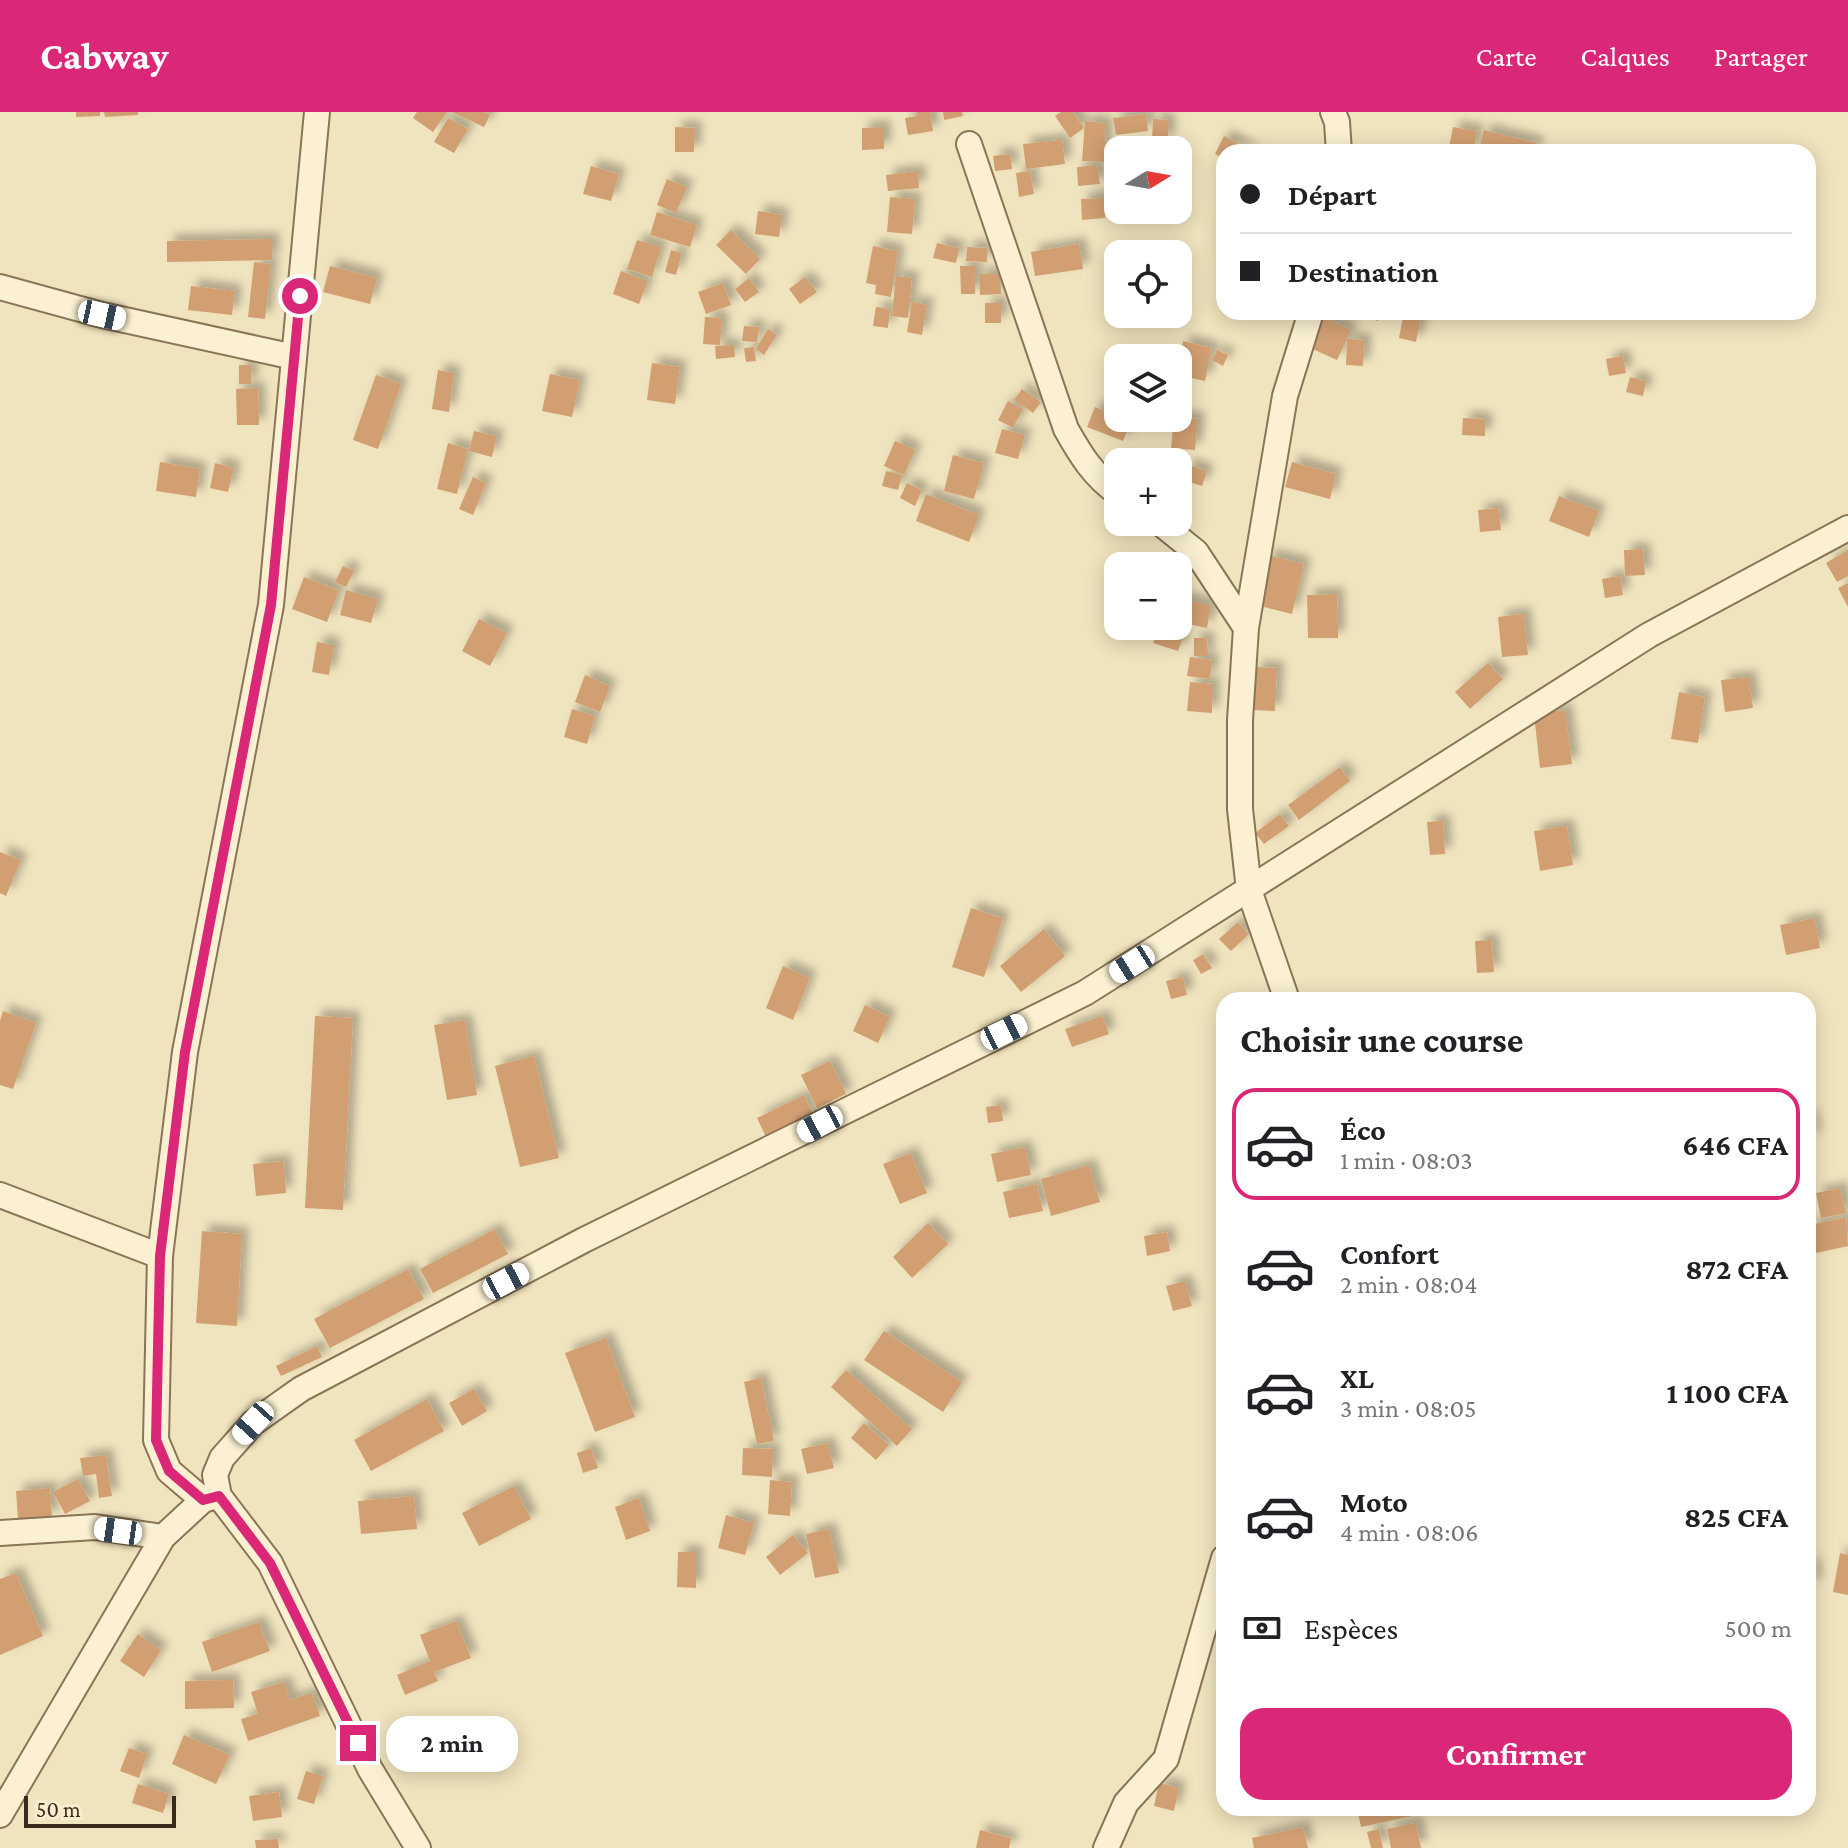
<!DOCTYPE html>
<html lang="fr">
<head>
<meta charset="utf-8">
<style>
  body { margin:0; font-family:"Crimson Pro",serif; background:#f2f2f2; color:#202124; height:100vh; display:flex; flex-direction:column; font-size:30px; white-space:nowrap }
  * { box-sizing:border-box; margin:0 }
  p { font-size:26px; color:#757577 }
  .icon { flex:none; width:44px; height:44px; fill:none; stroke:currentColor; stroke-width:2; stroke-linecap:round; stroke-linejoin:round }
  .map { position:relative; flex:1; overflow:hidden }
  .drawer { position:absolute; left:1216px; top:880px; width:600px; height:824px; display:flex; flex-direction:column; background:#fff; border-radius:24px; box-shadow:0 4px 20px #0003 }
  .drawer>* { flex:none }
  .top-card { position:absolute; left:1216px; top:32px; width:600px; height:176px; border-radius:24px; box-shadow:0 4px 20px #0003; display:grid; align-content:center; height:176px; padding:0 24px; background:#fff }
  .needle { width:52px; rotate:79deg }
  .fabs { position:absolute; left:1104px; top:24px; display:grid; gap:16px }
  .fabs a { display:grid; place-items:center; width:88px; height:88px; border-radius:16px; background:#fff; box-shadow:0 4px 20px #0003; font-size:40px }
  .scale { position:absolute; left:24px; bottom:20px; width:152px; box-sizing:border-box; padding-left:8px; border:4px solid #382b1b; border-top:0; font-size:22px; line-height:28px; white-space:nowrap; color:#382b1b; -webkit-text-stroke:6px #f7eece; paint-order:stroke }
  .end { position:absolute; width:36px; height:36px; margin:-18px; border:10px solid #db2777; background:#fff; box-shadow:0 0 0 4px #fff }
  .from { border-radius:50% }
  .bubble { position:absolute; height:56px; border-radius:24px; background:#fff; box-shadow:0 4px 20px #0003; font-size:26px; font-weight:700; line-height:56px; text-align:center }
  .car { position:absolute; width:24px; height:48px; margin:-24px -12px; border-radius:10px; box-shadow:0 0 6px 2px #0007; background:linear-gradient(#fff 24%,#345 0 40%,#fff 0 76%,#345 0 86%,#fff 0) }
  .top-card b { display:flex; align-items:center; gap:28px; height:76px; font-size:30px }
  .top-card b+b { border-top:2px solid #e0e0e0 }
  .top-card i { width:20px; height:20px; background:#202124 }
  ul { padding:0; list-style:none }
  li { display:flex; align-items:center; gap:24px; height:112px; margin:0 16px 12px; padding:0 8px; border:4px solid transparent; border-radius:24px }
  li div { flex:1 }
  li b { display:block; font-size:30px }
  li em { font-style:normal; font-weight:700 }
  li.on { border-color:#db2777 }
  li>.icon { width:72px; height:72px; stroke-width:1.5 }
  h2 { padding:0 24px; font-size:36px; line-height:96px }
  .pay { display:flex; align-items:center; gap:20px; height:88px; padding:0 24px; font-size:30px }
  .pay p { margin-inline-start:auto }
  .cta { display:flex; gap:16px; margin-top:auto; padding:16px 24px }
  .cta a { flex:1; height:92px; border-radius:24px; background:#db2777; color:#fff; font-size:32px; font-weight:700; line-height:92px; text-align:center }
  header { display:flex; align-items:center; gap:48px; box-sizing:border-box; height:112px; padding:0 40px; background:#db2777; color:#fff }
  header strong { font-size:38px }
  nav { display:flex; gap:44px; margin-inline-start:auto; font-size:28px }
  .map>svg:first-child { display:block }
  .building { fill:#d19f72; filter:url(#shadow) }
  .lines { fill:none; stroke-linecap:round; stroke-linejoin:round }
  .street-casing { stroke:#8a7556; stroke-width:28 }
  .street { stroke:#fbf1d2; stroke-width:24 }
  .route { stroke:#db2777; stroke-width:10 }
</style>
</head>
<body>
<header>
<strong>Cabway</strong>
<nav><a>Carte</a><a>Calques</a><a>Partager</a></nav>
</header>
<div class="map">
<svg width="1848" height="1736" viewBox="0 0 1848 1736">
  <defs>
    <filter id="shadow"><feDropShadow dx="7" dy="-7" stdDeviation="4" flood-color="#0004"/></filter>
  </defs>
  <rect width="100%" height="100%" fill="#f0e4be"/>
  <path class="building" d="M76,0h24v4l-24,1z
    M104,0h34v3l-33,2z
    M417,0h30l-14,20 -20,-14z
    M452,0h31l7,3 -6,12z
    M917,0h13l3,19 -25,4 -3,-17 12,-2z
    M943,0h19l1,4 -19,4z
    M1061,0h12l11,16 -14,10 -15,-22z
    M1146,2l2,17 -32,4 -3,-17z
    M448,6l20,11 -14,24 -20,-11z
    M1153,7l16,1 -1,21 -16,-1z
    M1085,9l21,2 -2,39 -22,-1z
    M675,15l20,1 -1,24h-19z
    M884,15v22l-22,1v-22z
    M1453,15l24,4 -4,21h-25z
    M1484,18l53,13 -2,9h-57z
    M1224,24l30,16h-30v7l-9,-5z
    M1062,28l3,24 -39,5 -3,-25z
    M1010,42l2,15 -17,2 -2,-15z
    M1097,53l3,19 -22,2 -1,-19z
    M591,54l28,8 -8,27 -28,-7z
    M918,59l1,17 -31,3 -2,-16z
    M1030,59l4,23 -15,3 -3,-24z
    M667,67l20,8 -11,26 -19,-8z
    M890,85l25,2 -3,35 -25,-2z
    M1104,86l1,20 -23,2 -1,-21z
    M758,99l24,4 -3,22 -24,-3z
    M657,100l40,13 -7,22 -40,-12z
    M731,118l29,29 -14,15 -30,-29z
    M272,127v21l-105,2v-21z
    M637,128l24,7 -9,30 -25,-8z
    M937,131l22,5 -3,15 -23,-5z
    M1079,132l4,25 -48,7 -4,-24z
    M873,134l25,5 -7,46 -16,-3 1,-9 -10,-2z
    M967,135l20,1v14l-21,-1z
    M671,138l11,3 -6,22 -11,-3z
    M254,150l17,2 -6,55 -17,-2z
    M330,154l47,12 -7,26 -47,-12z
    M960,154h15v28h-14z
    M621,159l27,10 -9,23 -26,-10z
    M979,162h21l1,20 -21,1z
    M896,164l16,2 -4,40 -16,-2z
    M805,165l12,15 -17,12 -11,-15z
    M749,166l10,14 -14,10 -10,-13z
    M723,171l8,22 -25,9 -8,-22z
    M191,174l44,5 -3,24 -44,-5z
    M912,190l15,3 -5,30 -15,-3z
    M985,191h16v20h-16z
    M876,195l14,2 -2,19 -15,-2z
    M1354,200h26l-2,9z
    M1404,200h18l-6,30 -17,-4z
    M1116,202h31l-3,12 -29,-8z
    M1322,204l29,14 -14,30 -29,-13z
    M705,205l17,1 -2,27 -17,-1z
    M744,214l15,1 -2,15 -15,-1z
    M768,217l9,6 -13,20 -8,-6z
    M1347,227l18,1 -2,26 -17,-1z
    M1183,229l29,7 -7,33 -27,-6z
    M734,233l1,12 -19,2 -1,-13z
    M754,235l2,14 -10,1 -2,-14z
    M1217,238l11,5 -5,11 -11,-6z
    M1623,244l3,17 -17,3 -3,-17z
    M652,251l28,4 -5,37 -28,-4z
    M239,253h12v19h-12z
    M438,258l16,3 -5,39 -17,-3z
    M550,262l30,6 -8,37 -30,-6z
    M376,263l25,9 -23,65 -25,-9z
    M1630,265l16,4 -3,15 -17,-4z
    M1114,272l4,1v25l-9,-2z
    M258,276l1,37h-22l-1,-36z
    M1022,277l19,13 -8,11 -19,-13z
    M1008,289l15,8 -10,19 -15,-8z
    M1095,295l36,15 -8,19 -36,-14z
    M1178,305l20,2 -3,31 -24,-2 3,-30z
    M1463,306l22,1v17l-23,-1z
    M1002,317l23,6 -7,24 -23,-6z
    M474,319l23,5 -5,21 -23,-6z
    M895,329l20,9 -11,25 -20,-9z
    M448,331l20,6 -11,45 -20,-5z
    M953,343l31,8 -10,36 -30,-8z
    M160,350l40,7 -4,28 -40,-6z
    M1292,350l44,12 -6,25 -45,-12z
    M215,351l19,5 -6,24 -18,-4z
    M1188,353l19,6 -5,15 -19,-6z
    M886,359l16,4 -4,15 -16,-4z
    M473,365l13,6 -13,32 -14,-6z
    M907,371l15,7 -7,16 -15,-8z
    M926,382l53,21 -10,27 -53,-21z
    M1559,384l40,15 -10,26 -40,-16z
    M1499,396l2,22 -21,2 -2,-22z
    M1643,437l2,26 -20,1 -1,-26z
    M1848,438v26l-11,6 -11,-19z
    M1268,443l36,9 -12,50 -36,-9z
    M343,454l11,5 -8,16 -11,-5z
    M1620,464l3,19 -18,3 -3,-19z
    M304,465l35,13 -12,32 -35,-13z
    M1848,471v24l-10,-19z
    M346,478l32,9 -7,24 -31,-8z
    M1337,482l1,44h-30l-1,-43z
    M1178,486l33,7 -4,23 -29,-6z
    M1524,502l4,41 -26,2 -4,-40z
    M479,507l28,14 -17,33 -28,-15z
    M1158,518l25,8 -5,13 -25,-8z
    M1194,526h13l1,18h-14z
    M317,530l17,3 -5,30 -17,-3z
    M1190,545l22,3 -2,19 -23,-3z
    M1488,551l15,16 -33,30 -15,-17z
    M1255,555l22,1 -2,43 -22,-1z
    M585,563l25,11 -10,26 -25,-10z
    M1749,565l4,31 -28,4 -4,-32z
    M1190,570l23,2 -1,29 -25,-2z
    M1679,580l26,5 -7,46 -27,-4z
    M572,597l23,7 -8,28 -23,-7z
    M1565,598l7,54 -32,4 -6,-54z
    M1340,655l10,14 -51,39 -11,-15z
    M1280,702l9,12 -25,18 -9,-11z
    M1443,709l2,33 -15,1 -3,-33z
    M1567,714l6,39 -33,6 -6,-40z
    M0,740l21,8 -15,36 -6,-3z
    M971,796l32,10 -19,59 -32,-10z
    M1815,806l5,30 -34,7 -6,-30z
    M1238,810l11,12 -18,17 -12,-12z
    M1044,817l21,27 -44,36 -21,-26z
    M1492,828l2,32 -17,1 -2,-32z
    M1203,842l9,14 -11,6 -8,-14z
    M783,854l27,12 -17,42 -27,-12z
    M1183,865l4,18 -16,4 -5,-18z
    M865,893l25,12 -12,26 -25,-12z
    M3,899l33,12 -23,66 -13,-4v-64z
    M315,904l38,2 -10,192 -38,-2z
    M1103,904l6,18 -37,13 -7,-18z
    M465,908l12,75 -30,5 -13,-75z
    M534,944l25,102 -39,9 -25,-101z
    M830,949l16,33 -29,14 -16,-33z
    M804,983l9,19 -47,23 -9,-19z
    M1001,993l2,16 -15,2 -2,-16z
    M1811,1003l4,22 -7,2v-23z
    M1025,1035l6,28 -34,7 -6,-28z
    M911,1041l16,40 -27,11 -17,-40z
    M284,1049l2,32 -30,3 -3,-32z
    M1089,1053l11,37 -49,14 -10,-37z
    M1037,1072l6,27 -34,7 -6,-26z
    M1840,1076l6,25 -25,5 -5,-25z
    M1846,1105l2,29 -32,7 -6,-28z
    M928,1111l20,21 -36,34 -19,-21z
    M495,1117l13,25 -75,39 -13,-24z
    M202,1119l40,3 -5,92 -41,-3z
    M1167,1120l3,19 -23,5 -3,-20z
    M408,1157l16,30 -94,49 -16,-29z
    M1185,1169l7,25 -19,5 -7,-25z
    M884,1219l78,51 -19,30 -79,-52z
    M606,1226l29,79 -40,15 -30,-79z
    M317,1234l5,11 -41,19 -5,-10z
    M846,1258l66,59 -15,17 -66,-59z
    M761,1266l13,63 -17,3 -13,-62z
    M474,1277l13,22 -25,15 -13,-23z
    M427,1287l17,32 -73,40 -17,-31z
    M864,1311l25,22 -13,15 -25,-22z
    M828,1331l6,25 -27,6 -6,-25z
    M591,1336l7,20 -15,5 -6,-20z
    M743,1336l30,1 -1,28 -30,-2z
    M106,1343l6,41 -13,2 -3,-24 -13,2 -3,-18z
    M78,1367l12,22 -25,13 -12,-22z
    M770,1368l22,2 -2,34 -22,-2z
    M514,1374l17,33 -52,27 -17,-33z
    M50,1376l2,29 -34,2 -2,-28z
    M414,1384l3,33 -56,5 -3,-33z
    M639,1386l11,33 -24,9 -11,-33z
    M726,1403l28,8 -9,32 -27,-7z
    M829,1417l10,44 -24,5 -9,-44z
    M793,1423l15,18 -28,22 -14,-18z
    M678,1440h18v36l-19,-1z
    M1840,1441l8,2v40l-15,-3z
    M1814,1452l1,22h-7v-21z
    M16,1461l27,63 -43,19v-76z
    M456,1509l15,37 -37,14 4,9 -33,14 -8,-20 33,-14 -10,-26z
    M259,1510l11,29 -58,21 -10,-30z
    M138,1522l23,16 -17,27 -24,-16z
    M233,1568l1,28 -49,1v-28z
    M284,1570l6,18 22,-7 8,23 -72,25 -7,-22 17,-5 -7,-22z
    M184,1623l46,20 -14,29 -44,-20z
    M129,1636l18,6 -8,24 -19,-7z
    M306,1659l17,5 -9,28 -17,-5z
    M1159,1671l20,5 -5,23 -20,-5z
    M138,1672l31,10 -6,19 -31,-10z
    M279,1680l3,25 -29,4 -4,-25z
    M1357,1696h55l1,8 -52,11z
    M1416,1711l5,25h-30l-4,-19z
    M1303,1715l5,21h-54l-2,-10z
    M1379,1717l4,19h-12l-4,-16z
    M980,1718l31,8 -2,10h-33z
    M278,1727l1,9h-23l-1,-8z"/>
  <g class="lines">
    <g class="street-casing">
      <path id="street" d="M1333,0l4,10 2,30
        M969,32l97,285c14,25 28,48 52,64
        M0,175l102,28 192,42
        M1159,410l37,30 50,76
        M1287,888l-38,-110 -9,-81v-89l6,-92 39,-232 26,-84
        M0,1083l160,61
        M203,1388l-34,-29 -13,-31 4,-184 25,-204 86,-447 46,-493
        M0,1421l95,-6 68,10
        M0,1703l163,-278 40,-37 13,-4
        M418,1736l-48,-79 -100,-206 -51,-67 -4,-21 7,-17 31,-35 48,-34 283,-149 501,-247 564,-358 199,-107
        M1106,1736l20,-45 40,-44 58,-201"/>
    </g>
    <use href="#street" class="street"/>
  </g>
  <g class="lines">
    <path class="route" d="M300,184l-29,309 -86,447 -25,204 -4,184 13,31 34,29 16,-4 51,67 88,180"/>
  </g>
</svg>
<div class="fabs">
<a><svg class="needle" viewBox="-14 -14 28 28"><path d="M0-13l5 13h-10z" fill="#e53935"/><path d="M0 13l5-13h-10z" fill="#757577"/></svg></a>
<a><svg class="icon" aria-label="locate" viewBox="0 0 24 24"><circle cx="12" cy="12" r="6"/><path d="M12 2v4M12 18v4M2 12h4M18 12h4"/></svg></a>
<a><svg class="icon" aria-label="layers" viewBox="0 0 24 24"><path d="M12 4l9 5-9 5-9-5zM3 14l9 5 9-5"/></svg></a>
<a>+</a>
<a>−</a>
</div>
<div class="scale">50 m</div>
<i class="end from" style="left:300px;top:184px"></i>
<i class="end" style="left:358px;top:1631px"></i>
<div class="bubble" style="left:386px;top:1604px;width:132px">2 min</div>
<i class="car" style="left:102px;top:203px;rotate:102deg"></i>
<i class="car" style="left:1132px;top:852px;rotate:238deg"></i>
<i class="car" style="left:1004px;top:920px;rotate:64deg"></i>
<i class="car" style="left:820px;top:1012px;rotate:242deg"></i>
<i class="car" style="left:506px;top:1169px;rotate:62deg"></i>
<i class="car" style="left:253px;top:1311px;rotate:222deg"></i>
<i class="car" style="left:118px;top:1419px;rotate:278deg"></i>
<div class="top-card">
<b><i class="from"></i>Départ</b>
<b><i></i>Destination</b>
</div>
<section class="drawer">
<h2>Choisir une course</h2>
<ul>
<li class="on"><svg class="icon" aria-label="car" viewBox="0 0 24 24"><path d="M5 17H2v-5l4-1 3-4h7l3 4 3 1v5h-3M9 17h6M6 11h13"/><circle cx="7" cy="17" r="2"/><circle cx="17" cy="17" r="2"/></svg><div><b>Éco</b><p>1 min · 08:03</p></div><em>646 CFA</em></li>
<li><svg class="icon" aria-label="car" viewBox="0 0 24 24"><path d="M5 17H2v-5l4-1 3-4h7l3 4 3 1v5h-3M9 17h6M6 11h13"/><circle cx="7" cy="17" r="2"/><circle cx="17" cy="17" r="2"/></svg><div><b>Confort</b><p>2 min · 08:04</p></div><em>872 CFA</em></li>
<li><svg class="icon" aria-label="car" viewBox="0 0 24 24"><path d="M5 17H2v-5l4-1 3-4h7l3 4 3 1v5h-3M9 17h6M6 11h13"/><circle cx="7" cy="17" r="2"/><circle cx="17" cy="17" r="2"/></svg><div><b>XL</b><p>3 min · 08:05</p></div><em>1 100 CFA</em></li>
<li><svg class="icon" aria-label="car" viewBox="0 0 24 24"><path d="M5 17H2v-5l4-1 3-4h7l3 4 3 1v5h-3M9 17h6M6 11h13"/><circle cx="7" cy="17" r="2"/><circle cx="17" cy="17" r="2"/></svg><div><b>Moto</b><p>4 min · 08:06</p></div><em>825 CFA</em></li>
</ul>
<div class="pay"><svg class="icon" aria-label="cash" viewBox="0 0 24 24"><path d="M3 7h18v10H3z"/><circle cx="12" cy="12" r="2"/></svg>Espèces<p>500 m</p></div>
<div class="cta"><a>Confirmer</a></div>
</section>
</div>
</body>
</html>
